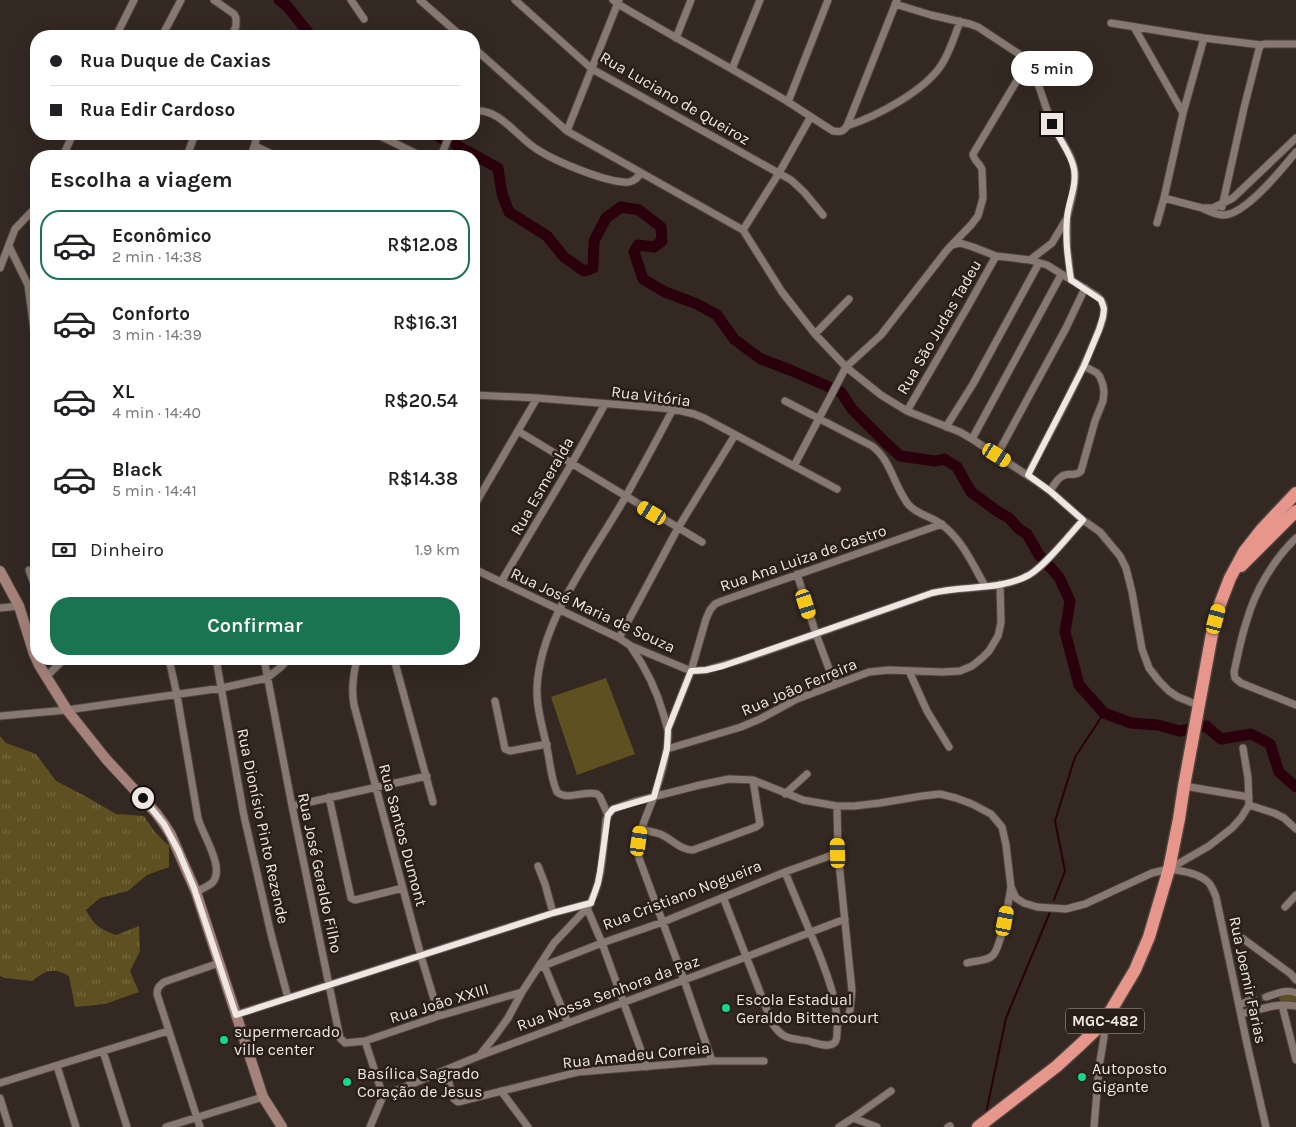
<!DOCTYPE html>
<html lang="pt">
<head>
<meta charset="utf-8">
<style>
  body { margin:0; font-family:Karla,sans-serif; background:#f2f2f2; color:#202124; height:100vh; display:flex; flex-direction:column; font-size:19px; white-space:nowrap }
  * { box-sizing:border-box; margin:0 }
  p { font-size:16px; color:#757577 }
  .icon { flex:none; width:28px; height:28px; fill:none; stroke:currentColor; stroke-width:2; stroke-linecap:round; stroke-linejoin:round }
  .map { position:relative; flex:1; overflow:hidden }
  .details { position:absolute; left:30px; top:150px; width:450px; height:515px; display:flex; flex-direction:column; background:#fff; border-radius:20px; box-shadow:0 5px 20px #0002 }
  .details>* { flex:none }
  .banner { position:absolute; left:30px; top:30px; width:450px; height:110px; border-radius:20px; box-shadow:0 5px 20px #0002; display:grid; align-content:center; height:110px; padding:0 20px; background:#fff }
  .end { position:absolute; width:22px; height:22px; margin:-11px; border:6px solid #eee7e2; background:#111; box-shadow:0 0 0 2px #111 }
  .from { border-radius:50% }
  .bubble { position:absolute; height:35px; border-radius:18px; background:#fff; box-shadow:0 5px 20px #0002; font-size:16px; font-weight:600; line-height:35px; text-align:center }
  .car { position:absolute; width:15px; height:30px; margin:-15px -8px; border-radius:6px; box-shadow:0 0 4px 1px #0007; background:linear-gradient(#f5c518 24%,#345 0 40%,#f5c518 0 76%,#345 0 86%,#f5c518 0) }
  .banner b { display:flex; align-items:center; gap:18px; height:48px; font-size:19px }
  .banner b+b { border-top:1px solid #e0e0e0 }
  .banner i { width:12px; height:12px; background:#202124 }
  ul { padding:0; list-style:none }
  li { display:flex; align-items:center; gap:15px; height:70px; margin:0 10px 8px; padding:0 10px; border:2px solid transparent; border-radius:20px }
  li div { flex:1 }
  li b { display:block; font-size:19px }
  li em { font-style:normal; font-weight:600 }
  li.on { border-color:#1b7451 }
  li>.icon { width:45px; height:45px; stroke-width:1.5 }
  h2 { padding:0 20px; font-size:22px; line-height:60px }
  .pay { display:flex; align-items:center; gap:12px; height:55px; padding:0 20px; font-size:19px }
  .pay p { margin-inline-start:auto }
  .cta { display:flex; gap:10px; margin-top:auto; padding:10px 20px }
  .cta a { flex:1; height:58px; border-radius:20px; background:#1b7451; color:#fff; font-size:20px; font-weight:600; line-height:58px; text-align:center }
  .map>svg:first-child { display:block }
  .grass { fill:#5e5020 }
  .park { fill:url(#park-tufts) }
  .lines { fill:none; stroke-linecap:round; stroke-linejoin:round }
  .stream { stroke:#2a000c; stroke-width:2 }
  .river { stroke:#2a000c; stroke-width:11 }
  .street-tunnel { stroke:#4f453f; stroke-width:7; stroke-dasharray:7 3.5; stroke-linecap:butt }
  .street-casing { stroke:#4e443f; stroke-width:9 }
  .secondary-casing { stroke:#4e443f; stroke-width:12 }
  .highway-casing { stroke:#4e443f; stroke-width:15 }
  .street { stroke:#877971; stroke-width:7 }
  .secondary { stroke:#a48279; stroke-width:10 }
  .highway { stroke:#e6968b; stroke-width:12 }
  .route { stroke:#eee7e2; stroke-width:6 }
  .poi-dot { fill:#15d989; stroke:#291e18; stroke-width:2 }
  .labels { text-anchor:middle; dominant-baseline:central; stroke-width:5; stroke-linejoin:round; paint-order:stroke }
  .shield { fill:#291e18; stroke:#b3aba5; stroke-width:1 }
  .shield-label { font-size:15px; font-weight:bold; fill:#eee7e2 }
  .street-label { font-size:16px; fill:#eee7e2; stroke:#291e18 }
  .poi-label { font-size:16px; fill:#eee7e2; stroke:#291e18; text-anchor:start }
</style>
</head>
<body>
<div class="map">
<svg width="1296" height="1127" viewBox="0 0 1296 1127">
  <defs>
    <pattern id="park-tufts" width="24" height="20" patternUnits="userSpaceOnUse" patternTransform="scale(1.25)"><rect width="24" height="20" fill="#5e5020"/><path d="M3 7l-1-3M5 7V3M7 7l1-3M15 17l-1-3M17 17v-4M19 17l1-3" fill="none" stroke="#756940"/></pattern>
  </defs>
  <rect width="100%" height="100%" fill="#332822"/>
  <path class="grass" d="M606,678l29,76 -58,21 -26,-78z"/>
  <path class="park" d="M0,736l6,7 30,11 20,27 29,15 31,18 28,2 11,16 14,14v21l-22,8 -19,16 -28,7 -14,12c8,15 14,19 30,25l23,-9 1,25 -10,20 9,21 -34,12 -30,3 -6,-31c-16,-9 -23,-6 -37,5l-27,-3 -5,-2z
    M1280,994l16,1v9l-15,-2 -2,-3z"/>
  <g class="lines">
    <path class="stream" d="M1054,900l11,-29 -10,-50 20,-64 29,-44
      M986,1113l20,-95 44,-106"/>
    <path class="river" d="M279,0l8,6 24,30
      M435,134l11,7
      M456,145l42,23 4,26 7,18 38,24 17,21 20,14 9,-3 1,-27 12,-23 15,-11 18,3 22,17 1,14 -8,6 -16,-2 -4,7 9,27 22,13 32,12 20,11 17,24 27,20 29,11 51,22 11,17 32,32 16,15 35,5 9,-2 13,8 14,25 26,19 12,7 10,11 8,5 12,21 20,22 11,24 -5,31 14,53 25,28 27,10 27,2 22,6 26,-5 15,13 30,-5 19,10 9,28 17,15"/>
    <path class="street-tunnel" d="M1251,1000l15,-3"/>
    <g class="street-casing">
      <path id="street" d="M214,0l20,14 2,4v8l-4,10
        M351,0l13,19
        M420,0l41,36
        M515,0l77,69 199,111 13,12 19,23
        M613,0l5,4c55,33 112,63 167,96 16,10 32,21 48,31 7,1 10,1 14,-5l50,-126
        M895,4l36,11 39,9 8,3 47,31c13,17 18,45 27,65 7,17 23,33 23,53 0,14 -5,28 -8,42
        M1111,23l93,15 57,7
        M1134,27l49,86
        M116,36l18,-36
        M162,36l19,-36
        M287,36l1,-2
        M676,38l15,-38
        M474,48l93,83 176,99 39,62 33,42 31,33 35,28 26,16 53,21 12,7 64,42 14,10 33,29 17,12 20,24 6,12 6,24 10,57 7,19 10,13 10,10 9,6 20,8
        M732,69l28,-69
        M788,102l40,-102
        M474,111c27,-3 43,27 64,39 17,11 71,34 91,32 6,-1 9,-5 12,-9
        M847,126c30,-10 78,-35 95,-62 8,-13 13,-28 18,-43
        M567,131l52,-131
        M376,134l45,22
        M1296,138l-63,60 -20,10h-11c6,3 15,7 22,7 22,-1 58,-46 72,-63
        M255,146l21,10
        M63,156l10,-22
        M187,156l8,-22
        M251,156l7,-22
        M441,156l9,-22
        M1164,198l38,10
        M1222,207l22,-99 15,-59 2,-4 4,-1h31
        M1157,223l7,-25 19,-85 21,-75
        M743,230l36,-57 31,-55
        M952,245l8,-2 13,4 23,9 34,4 17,5 50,31c4,3 7,7 7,13 0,13 -8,27 -13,40 -18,43 -42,84 -63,126
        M9,246l19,39 8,60
        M1030,260l22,-17 15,-25v29l4,33
        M0,268l15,-39 21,-22
        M815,334l34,-35
        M474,379l1,-2
        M474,395l63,3 136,11 21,5 10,4 133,71
        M785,401l87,45c19,14 22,40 36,58 9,11 23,12 33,20 21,15 32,41 44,62
        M907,411l61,-105 28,-50
        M946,427l27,-43 66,-121
        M518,431l184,111
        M972,439l89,-164
        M997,455l69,-127 19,-40
        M794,466l52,-99 35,-32 66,-85 24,-25 7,-9 5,-18 -1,-28c-1,-6 -9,-10 -9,-16l55,-92
        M1050,491c3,-4 6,-11 11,-14 7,-6 14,1 20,-6l14,-50 8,-20 1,-9 -1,-7 -3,-8 -3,-4 -13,-7
        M474,506l63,-108
        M1296,538c-22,21 -41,53 -49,82 -6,17 -9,35 -13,52l1,6 6,5 55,22
        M474,569l145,69 12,8 60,25 15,-1 38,-11 188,-66c31,-8 68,-2 97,-18 17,-10 40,-40 54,-55
        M29,570l7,19
        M797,574l19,60 19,51
        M501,582l71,-119 33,-59
        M0,608l19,-2
        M619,638l59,-110 57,-93
        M631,647c15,21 26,44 33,69 1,5 3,10 4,15 1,20 -8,48 -15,68 -8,21 -16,34 -14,59l45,122 28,81
        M169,659l8,36 21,123c4,16 27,49 15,64 -5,5 -12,7 -17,10
        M216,659l28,157 27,118 17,64
        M264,659l28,147 48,232 5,5 20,-2 18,55
        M357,659c-4,16 -6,30 -3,46l67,251 18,60
        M394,659l39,143
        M909,671l18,40 22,36
        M46,677l18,-18
        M495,701l10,48 5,2 37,-7
        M0,716l67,-6 155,-22 45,-10 14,-11 7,-8
        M668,729l23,-58 15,-52 4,-9 5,-6 7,-3 220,-77
        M667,749l74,-22 19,-8 37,-20 72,-27 20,-2 53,2 18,-1 12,-5 10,-8 7,-7 9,-15 3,-13 -1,-39
        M1184,786l65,11
        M785,794l22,-20
        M329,797l22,101 4,2 48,-12
        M1249,805l25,8 10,5 12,11
        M292,806l135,-30
        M837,806l1,47 14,138 -2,19 -3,9 -9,3
        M608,815l-8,-18 -3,-3c-12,-4 -30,7 -40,-2 -6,-13 -7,-30 -10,-44 -4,-20 -11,-40 -10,-60 3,-68 57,-135 89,-192 16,-29 32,-58 47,-87
        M641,829c6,2 13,3 19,5 12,5 20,16 33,16l63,-23 4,-3 -1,-6 -6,-38
        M538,866l7,18 8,29
        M1169,869c13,2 29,4 39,13 4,4 6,10 8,15l31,147 19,83
        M723,897l49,126c11,17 18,15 36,18 7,2 20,7 26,2 3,-2 3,-7 3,-10 2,-29 -9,-56 -19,-82 -11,-26 -22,-52 -33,-79
        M1285,907l11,-12
        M587,908l15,35 45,124
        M1242,938l49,36 5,6
        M967,963c7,-2 21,-2 26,-8 8,-8 16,-55 18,-68
        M544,965l24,58
        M538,968l64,-25 61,-21 122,-50 53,-19
        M1266,997c10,-3 19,-8 30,-4
        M1239,1005l12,-5
        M1282,1005l14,55
        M1241,1014c18,-4 37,-12 55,-8
        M235,1015l318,-102 38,-10
        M365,1041l74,-25 83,-24
        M103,1051l24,76
        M479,1056l16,-20 13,-18 14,-26 32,-49 33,-35c16,-23 16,-60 19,-88l2,-5 5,-6 20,-7 67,-17 29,-6 24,1 50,20 34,6h17l26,-3 42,-7 18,-2 16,4 16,6 19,10 11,13 4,18 5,42 5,11 8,5 13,4 29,2 19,-5 67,-31 17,-4 40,-23 23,-18 9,-10 8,-13 -1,-27 -5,-30
        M57,1066l19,61
        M445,1070l9,29 4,3 120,-30 134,-11h52
        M0,1083l168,-52
        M501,1091l27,36
        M383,1096l96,-40 267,-99 99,-38
        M0,1098l9,29
        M853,1118l24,9
        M166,1127l97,-30
        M200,1127l-43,-133c0,-6 2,-8 7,-12l55,-19
        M370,1127l13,-31
        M839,1127l14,-9 38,-27
        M948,1127l2,-1
        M1094,1127l5,-60 5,-30v-15"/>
    </g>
    <g class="secondary-casing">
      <path id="secondary" d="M0,571l19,35 15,48 5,11 28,45 39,49 50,54 8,11 7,11 25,57 67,205 19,30"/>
    </g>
    <g class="highway-casing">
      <path id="highway" d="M1241,566l55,-55
        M978,1127l79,-61 24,-22 23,-22 31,-52 14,-33 20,-68 10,-50 5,-33 28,-152 8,-30 10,-26 14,-26 18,-23 34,-36"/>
    </g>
    <use href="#street" class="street"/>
    <use href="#secondary" class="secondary"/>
    <use href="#highway" class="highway"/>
  </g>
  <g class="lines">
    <path class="route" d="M143,798l21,26 14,26 16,38 42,127 317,-102 38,-10 7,-20 2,-11 8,-57 5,-6 41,-12 13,-48 1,-20 23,-58 15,-1 17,-4 209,-73c31,-8 68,-2 97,-18 17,-10 40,-40 54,-55l-33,-29 -22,-16 56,-109 15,-36 4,-13 1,-8 -3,-9 -30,-20c-3,-20 -6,-41 -4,-62 1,-16 10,-31 7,-49 -3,-16 -15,-30 -22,-45"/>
  </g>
  <g class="poi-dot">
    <circle cx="726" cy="1008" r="5"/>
    <circle cx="224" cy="1040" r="5"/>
    <circle cx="1082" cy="1077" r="5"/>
    <circle cx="347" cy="1082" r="5"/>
  </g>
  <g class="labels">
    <rect class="shield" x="1066" y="1008.5" width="78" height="25" rx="4"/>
    <g class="shield-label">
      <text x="1105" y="1021">MGC-482</text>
    </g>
    <g class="street-label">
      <text transform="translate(675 98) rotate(30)">Rua Luciano de Queiroz</text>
      <text transform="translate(939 327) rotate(-60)">Rua São Judas Tadeu</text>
      <text transform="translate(651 396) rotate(7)">Rua Vitória</text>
      <text transform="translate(542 486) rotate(-60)">Rua Esmeralda</text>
      <text transform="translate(803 558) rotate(-19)">Rua Ana Luiza de Castro</text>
      <text transform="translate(593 610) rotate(25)">Rua José Maria de Souza</text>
      <text transform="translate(799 687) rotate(-23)">Rua João Ferreira</text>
      <text transform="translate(263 826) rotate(78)">Rua Dionísio Pinto Rezende</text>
      <text transform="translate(403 835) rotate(75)">Rua Santos Dumont</text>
      <text transform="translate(320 873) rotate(78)">Rua José Geraldo Filho</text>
      <text transform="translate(682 895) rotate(-21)">Rua Cristiano Nogueira</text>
      <text transform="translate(1248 980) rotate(78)">Rua Joemir Farias</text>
      <text transform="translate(608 993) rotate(-20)">Rua Nossa Senhora da Paz</text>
      <text transform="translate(439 1003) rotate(-17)">Rua João XXIII</text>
      <text transform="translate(636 1055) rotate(-6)">Rua Amadeu Correia</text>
    </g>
    <g class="poi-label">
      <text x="736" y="999">Escola Estadual<tspan x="736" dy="18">Geraldo Bittencourt</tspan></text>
      <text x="234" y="1031">supermercado<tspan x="234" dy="18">ville center</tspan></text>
      <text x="1092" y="1068">Autoposto<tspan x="1092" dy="18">Gigante</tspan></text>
      <text x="357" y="1073">Basílica Sagrado<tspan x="357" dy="18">Coração de Jesus</tspan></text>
    </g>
  </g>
</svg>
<i class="end from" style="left:143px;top:798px"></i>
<i class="end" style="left:1052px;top:124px"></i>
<div class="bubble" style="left:1011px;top:51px;width:82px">5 min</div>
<i class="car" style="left:997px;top:455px;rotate:122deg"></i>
<i class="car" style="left:652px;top:513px;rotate:301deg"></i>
<i class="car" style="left:806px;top:604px;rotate:162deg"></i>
<i class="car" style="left:1216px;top:619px;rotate:15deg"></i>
<i class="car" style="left:639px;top:841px;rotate:8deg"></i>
<i class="car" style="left:838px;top:853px;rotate:358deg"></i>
<i class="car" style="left:1005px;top:921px;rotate:11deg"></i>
<div class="banner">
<b><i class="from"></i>Rua Duque de Caxias</b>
<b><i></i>Rua Edir Cardoso</b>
</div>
<section class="details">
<h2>Escolha a viagem</h2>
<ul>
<li class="on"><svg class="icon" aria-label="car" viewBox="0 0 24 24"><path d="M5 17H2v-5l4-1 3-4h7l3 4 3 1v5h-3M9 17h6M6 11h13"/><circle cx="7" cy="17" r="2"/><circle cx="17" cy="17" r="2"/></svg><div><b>Econômico</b><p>2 min · 14:38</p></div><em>R$12.08</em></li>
<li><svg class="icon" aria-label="car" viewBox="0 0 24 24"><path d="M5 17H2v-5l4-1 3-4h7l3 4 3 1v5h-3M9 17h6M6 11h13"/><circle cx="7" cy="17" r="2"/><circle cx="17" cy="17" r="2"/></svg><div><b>Conforto</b><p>3 min · 14:39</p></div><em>R$16.31</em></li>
<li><svg class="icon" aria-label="car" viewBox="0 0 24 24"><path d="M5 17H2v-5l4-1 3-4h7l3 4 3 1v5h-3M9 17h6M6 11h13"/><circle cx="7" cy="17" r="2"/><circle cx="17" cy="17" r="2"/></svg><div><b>XL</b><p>4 min · 14:40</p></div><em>R$20.54</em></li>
<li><svg class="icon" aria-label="car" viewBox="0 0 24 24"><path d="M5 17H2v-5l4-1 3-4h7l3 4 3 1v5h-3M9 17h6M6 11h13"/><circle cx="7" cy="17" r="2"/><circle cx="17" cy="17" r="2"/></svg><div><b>Black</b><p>5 min · 14:41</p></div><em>R$14.38</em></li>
</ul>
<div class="pay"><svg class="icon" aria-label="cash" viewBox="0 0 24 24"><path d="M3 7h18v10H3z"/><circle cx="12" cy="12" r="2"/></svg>Dinheiro<p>1.9 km</p></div>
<div class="cta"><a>Confirmar</a></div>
</section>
</div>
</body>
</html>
